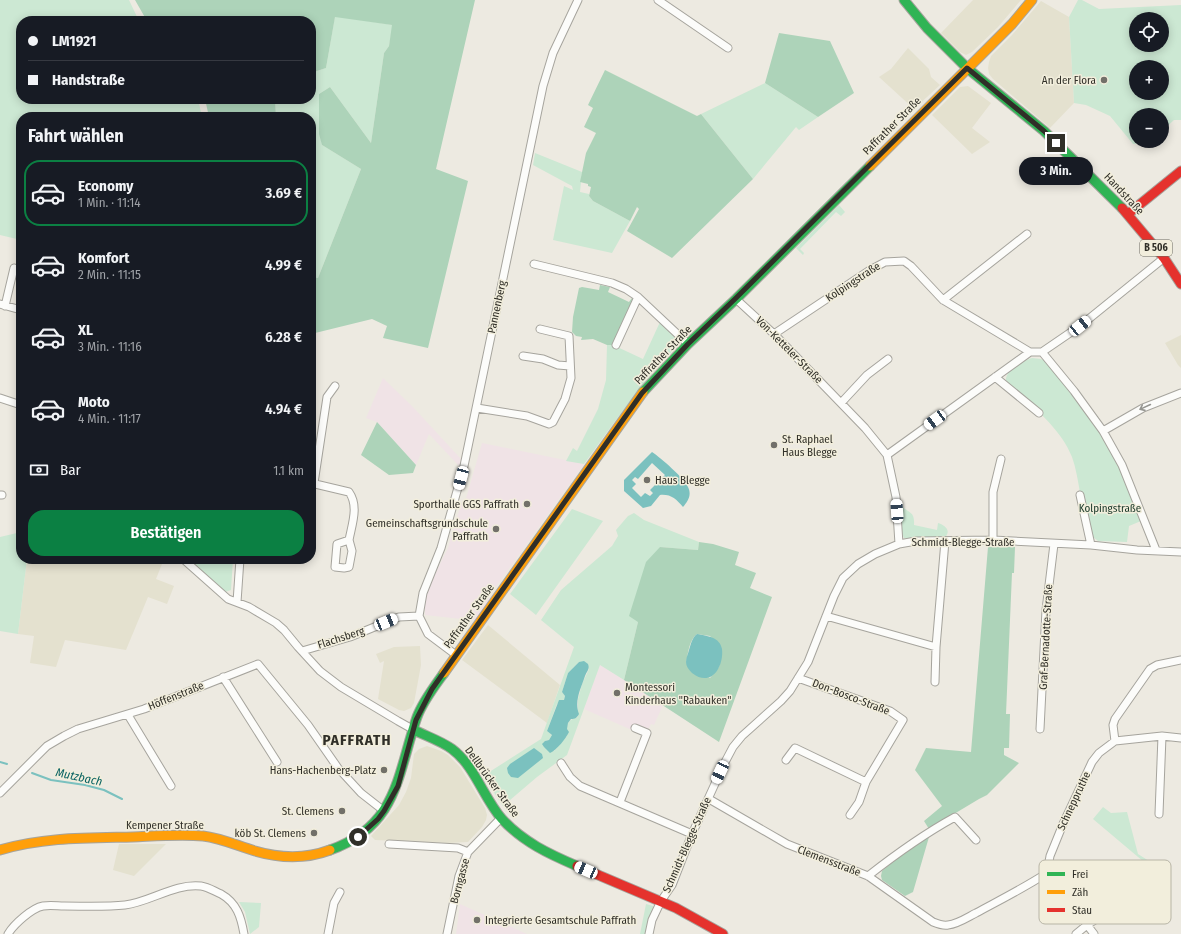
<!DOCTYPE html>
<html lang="de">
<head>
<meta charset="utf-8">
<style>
  body { margin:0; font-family:"Fira Sans Condensed",sans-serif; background:#242831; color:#f1f3f6; height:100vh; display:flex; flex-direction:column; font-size:15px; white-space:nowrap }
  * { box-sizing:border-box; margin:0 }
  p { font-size:13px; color:#9ea1a6 }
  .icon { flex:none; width:22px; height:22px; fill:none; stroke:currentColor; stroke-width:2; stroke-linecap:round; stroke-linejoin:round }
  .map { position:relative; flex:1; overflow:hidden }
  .side { position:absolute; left:16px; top:112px; width:300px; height:452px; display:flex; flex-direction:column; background:#171b24; border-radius:16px; box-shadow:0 2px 10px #0003 }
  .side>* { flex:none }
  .top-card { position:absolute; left:16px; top:16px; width:300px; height:88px; border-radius:16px; box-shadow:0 2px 10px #0003; display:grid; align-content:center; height:88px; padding:0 12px; background:#171b24 }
  .fabs { position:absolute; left:1129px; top:12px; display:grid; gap:8px }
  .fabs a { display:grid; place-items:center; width:40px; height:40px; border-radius:50%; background:#171b24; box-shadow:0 2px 10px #0003; font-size:20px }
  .end { position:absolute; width:18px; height:18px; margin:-9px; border:5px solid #302f28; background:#fff; box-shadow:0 0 0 2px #fff }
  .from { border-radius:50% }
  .bubble { position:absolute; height:28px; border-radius:14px; background:#171b24; box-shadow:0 2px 10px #0003; font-size:13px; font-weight:600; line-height:28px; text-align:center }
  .car { position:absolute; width:12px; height:24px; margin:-12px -6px; border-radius:5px; box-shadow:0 0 3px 1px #0007; background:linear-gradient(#fff 24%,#345 0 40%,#fff 0 76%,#345 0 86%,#fff 0) }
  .top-card b { display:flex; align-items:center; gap:14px; height:38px; font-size:15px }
  .top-card b+b { border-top:1px solid #363941 }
  .top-card i { width:10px; height:10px; background:#f1f3f6 }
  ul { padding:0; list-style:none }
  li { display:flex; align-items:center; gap:12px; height:66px; margin:0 8px 6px; padding:0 4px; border:2px solid transparent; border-radius:16px }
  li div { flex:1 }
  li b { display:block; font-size:15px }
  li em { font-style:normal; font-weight:600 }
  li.current { border-color:#0b8043 }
  li>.icon { width:36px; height:36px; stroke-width:1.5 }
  h2 { padding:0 12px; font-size:18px; line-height:48px }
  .pay { display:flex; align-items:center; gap:10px; height:44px; padding:0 12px; font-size:15px }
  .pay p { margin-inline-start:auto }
  .button { display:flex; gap:8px; margin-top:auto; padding:8px 12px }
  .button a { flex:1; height:46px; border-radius:16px; background:#0b8043; color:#fff; font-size:16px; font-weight:600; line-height:46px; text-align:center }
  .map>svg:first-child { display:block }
  .built { fill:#e4e1cf }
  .education { fill:#f0e3e6 }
  .green { fill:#cce8d3; fill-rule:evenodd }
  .forest { fill:#add3b9; fill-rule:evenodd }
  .water { fill:#7bc1bf; fill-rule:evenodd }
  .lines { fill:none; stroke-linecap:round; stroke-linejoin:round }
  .stream { stroke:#7bc1bf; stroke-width:2 }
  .street-casing { stroke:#a6a49d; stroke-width:9 }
  .fast-casing { stroke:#a6a49d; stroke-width:11 }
  .slow-casing { stroke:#a6a49d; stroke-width:11 }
  .jam-casing { stroke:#a6a49d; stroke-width:11 }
  .street { stroke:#fcfcfa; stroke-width:7 }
  .fast { stroke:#30b455; stroke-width:9 }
  .slow { stroke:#ff9f0a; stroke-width:9 }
  .jam { stroke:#e5322d; stroke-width:9 }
  .oneway { stroke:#969691 }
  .route { stroke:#302f28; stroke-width:5 }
  .poi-dot { fill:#727069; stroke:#f2eedc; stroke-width:1.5 }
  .labels { text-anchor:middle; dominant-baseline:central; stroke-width:3; stroke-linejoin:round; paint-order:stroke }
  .shield { fill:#f2eedc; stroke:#6a685e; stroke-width:1 }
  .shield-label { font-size:10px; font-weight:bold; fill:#302f28 }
  .poi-label { font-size:11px; fill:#302f28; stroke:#f2eedc; text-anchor:end }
  .street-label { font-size:11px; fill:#302f28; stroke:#f2eedc }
  .park-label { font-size:11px; fill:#183828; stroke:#f2eedc }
  .water-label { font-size:12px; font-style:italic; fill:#045f60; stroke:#f2eedc }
  .district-label { font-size:15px; font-weight:bold; letter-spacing:1px; fill:#302f28; stroke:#f2eedc }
  .key { fill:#f2eedc; stroke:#b8b5a6; stroke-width:1 }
  .key-label { font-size:11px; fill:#302f28 }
</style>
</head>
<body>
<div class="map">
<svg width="1181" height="934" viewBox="0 0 1181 934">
  <rect width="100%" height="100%" fill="#edeae1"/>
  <path class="built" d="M973,0h48l-23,27 -26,25 -6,3 -6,-3 -19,-19z
    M1041,1l28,16 5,86 -24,25 -57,-49 -4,-5 -1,-6 1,-6 2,-6 21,-21z
    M908,48l21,21 2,8 9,8 -26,24 -35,-32 12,-8z
    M968,86l23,17 -19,25 18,14 -18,12 -40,-39 28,-28z
    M1181,335v33l-3,-3 -13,-22z
    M27,559h137l-8,20 18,7 -7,18 -19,-7 -22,53 -61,-10 -9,27 -26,-4 4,-27 -16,-2z
    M488,625l72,60 -13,38 -85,-63z
    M420,646l1,19 -7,38 -3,5 -7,3 -5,-1 -21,-11 6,-38 -4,2 -4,-9 18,-7z
    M427,746l14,5 7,4 12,12 25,41 2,7 -1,5 -4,7 -14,15 -20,1 -73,-3 -4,-4 28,-31 7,-13 5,-14 3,-24 5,-5z
    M119,844h47l-32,32 -21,-6z"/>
  <path class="education" d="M383,378l30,29 48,52 -2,7 -30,-32 -13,31 -39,-43 -11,-4z
    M482,443l102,21 -96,134 6,3 -15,20 -54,-6v-18l6,-20 2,1 15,-30 13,-44 4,-2z
    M600,664l63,41 -9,20 -3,-1 -3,6 -14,1 -50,-22z
    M460,904l47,21 20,9h-71z"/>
  <path class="green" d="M0,0h129l10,21h-118v78h177l4,18h-181v123l-21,-5z
    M1078,0h4l17,9 82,-4v115h-7l-12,11v-16h-26v26h15l-2,2 -16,1 -23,-28 -24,-11 -12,-2 -5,-86zM1136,19h26v26h-26zM1136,67h26v26h-26z
    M335,16l58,9 -4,21 -5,7 -13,90 -41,-56 -11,7 3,51 39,24 -43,109 -7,-1v-160h-35l-1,-18h36v-26l15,-5z
    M765,83l53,34 -19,13 -3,-3 -43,52 -52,-65z
    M535,153l47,19 -2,20 9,2v2l4,5 37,20 -18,32 -59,-13 11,-54 9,4 -1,-4 -39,-21z
    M839,205l6,7 -4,4 -5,-4 -36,37 4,4 -1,2 -7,-7z
    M660,322l18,18v5c-36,37 -64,78 -94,119l-18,-3 7,-13 4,3 21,-42 8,-29 1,-35h6l30,14z
    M1032,358l9,1 4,2c26,31 53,64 72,100 10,19 16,40 24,60l-12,5 -2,16 -29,-1 -5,-4c-5,-15 -9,-29 -13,-44 -2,-12 -4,-25 -8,-36 -11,-29 -43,-54 -66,-75 -2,-12 17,-21 26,-24z
    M901,505c7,9 14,5 13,20l23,5 1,-7c6,2 14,7 7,14l-37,2 -4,-1 -2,-4z
    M572,509l31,12 -67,94 -26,-21z
    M634,513l10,7 55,22 -1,8 -38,-3 -22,75 -14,58 -24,-15 -33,90 -30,22 -34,29 -20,-30 58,-37 33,-92 -33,-27 20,-30 51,-44 6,-10 -2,-6 12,-14zM579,662l10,7 -7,15 -4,15v18c-12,3 -11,8 -11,19 -5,4 -8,10 -13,15l-9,-10 4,-1 3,-5 -5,-4 10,-27 7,-4 1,-4 -3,-4 6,-19z
    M21,532v27h6l-9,75 -18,-3v-94z
    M189,559h44l-2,31 -6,2z
    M1103,807l8,6 16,-1 11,42 11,7 -5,1 -51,-43z
    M239,902l22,1 -2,24 -9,7 -5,-22z
    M646,904l7,2v4l-7,24h-6z"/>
  <path class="forest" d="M135,0h340l-39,169 32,12 -40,167 -45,-10 4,-12 -15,-7 -61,15v-57l7,1 43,-109 -39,-24 -3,-11v-40l11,-7 41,56 13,-90 5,-7 3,-21 -57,-8 -9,51 -15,5v-52h-164z
    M779,33l51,8 24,52 -36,24 -53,-34z
    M605,70l92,46 4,-2 52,65 -81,79 -45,-27 12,-22 -2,-2 -7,14 -37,-20 -4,-5 2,-9 -3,-1v-2l-8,-2 6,-29 10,-20 -12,-6 9,-19 -5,-3z
    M205,99h70l1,18h-67z
    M600,285l10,2 -2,5 21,10 3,-4 2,2 -21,45h-6l-14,-6 -12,1 1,-3 -6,-1 -4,-4 1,-15 6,-29 3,-1 17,3z
    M377,422l39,43 -3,8 -24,2 -28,-20z
    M699,542l14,2 26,8 -4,13 21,8 -6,15 22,9 -53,145 -95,-62 14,-58 -9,-6 17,-54 14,-15 38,3zM697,634l13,2 12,14 -3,17 -9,11 -24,-15c2,-10 3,-23 11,-29z
    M988,547h27l-1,26h-2l-6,141h4l-1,34h-5v7l15,8 -32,32 -8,4 -50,30 -5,-8 18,-15 -27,-36 11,-22 45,4z
    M929,837l-16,55 -8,4 -23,-16 -1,-4 1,-5 21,-18z"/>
  <path class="water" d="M652,452c9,6 32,26 36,35 4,8 0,14 -5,20 -7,-8 -12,-13 -23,-12l-9,11 -8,2 -19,-17v-11zM652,463l13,12 -15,15 3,3 -3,3 -5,-3 -4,4 -9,-9 4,-4 -4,-4 3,-3 3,2z
    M697,634c10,2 23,3 25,15 2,18 -11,39 -30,24 -3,-3 -6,-7 -6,-11 0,-4 2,-8 3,-12 2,-6 3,-12 8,-16z
    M584,661l4,3c2,5 -1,7 -3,12 -4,12 -11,25 -6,38 -2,4 -4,5 -8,5l-3,4 -1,6 2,3c-3,6 -12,18 -19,21l-6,-6 -2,-3 3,-3 4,-1 3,-5 -5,-4 12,-31h5l1,-4 -3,-4 6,-19 11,-11z
    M534,748l8,6 1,4 -25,20 -7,-1 -3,-4 -1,-5 3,-4z"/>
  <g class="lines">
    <path class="stream" d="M0,762l7,2
      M32,773l19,7 34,5 19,5 18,9"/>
    <g class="street-casing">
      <path id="street" d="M658,0l70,48
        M534,264l78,19 14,6 12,8 50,47
        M736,299l38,35 91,94 22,27 9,42 3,47
        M943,300l84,-66
        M0,304l21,6
        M5,306l9,-38
        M774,334l96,-64 15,-8 19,-1 7,5 32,34 87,52h12l32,39 29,40 19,34 34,85
        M616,345l22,-48
        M1042,352l38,-26 84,-68
        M523,356l20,3 15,6 12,1
        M995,377l44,36
        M0,398l21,7
        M841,403l26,-28 21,-16
        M477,408l50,8 22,8 4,-2 12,-23 6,-21 -2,-42 -29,-7
        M1103,431l40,-23 38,-15
        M887,455l143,-103
        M311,483l38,9c10,14 3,32 0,48l-12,4 -2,23 9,1 5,-1 3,-16 -3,-11
        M314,483l13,-86 8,-11
        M0,495h2
        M1080,495l11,50
        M993,540v-48l8,-33
        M183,559l45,40 21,8 27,16 8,7 14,17 22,24 21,16 57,34 16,9
        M237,602l3,-43
        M419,616l4,-23 18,-45 23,-82 79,-380 10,-33 25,-53
        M419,616l9,18 28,21
        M826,616l110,31 9,-106
        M302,651l48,-14 49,-20 20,-1
        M223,677l54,85
        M798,678l92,33 13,9 -37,62 -7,20 -9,13
        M935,682l1,-35
        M128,715l43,71
        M1040,729l6,-119 8,-66
        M1115,741l-2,-16 2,-6 35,-50 7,-4 24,-5
        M786,760l9,-12 71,34
        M561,763l9,14 10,9 112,48
        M0,793l47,-47 17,-10 14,-7 66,-20 114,-45 50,61 30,43 23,25 23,18
        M709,799l78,45 81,32 65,46c5,2 10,4 15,3 10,-1 20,-8 28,-12 24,-13 48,-25 71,-40l3,-17 13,-32 29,-62 7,-9 16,-12 47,-5 19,2
        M620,802l27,-69 -12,-5
        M1159,814l3,-78
        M389,844l69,4 10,4
        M1047,873l47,61
        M868,876c28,-22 56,-42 87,-59l21,23
        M8,934c6,-10 24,-26 35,-28 7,-1 15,0 21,0 21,0 41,1 61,-1 25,-3 50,-22 76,-19 7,1 13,5 20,8 16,9 20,23 23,40
        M328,934l6,-31 6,-11
        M447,934l12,-58 9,-24 33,-34
        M649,934l3,-14 9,-19 11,-16 20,-51 32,-70 9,-17 9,-11 39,-35 9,-10 18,-29 26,-66 9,-18 15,-14 17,-10 24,-10 17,-3 77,-1 98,5 46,5 44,2
        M1076,934l11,-9 62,-39"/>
    </g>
    <g class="fast-casing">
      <path id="fast" d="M904,0l23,28 40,40 77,63 78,77
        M643,392l45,-48 48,-45 134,-133
        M414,730c12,6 27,11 38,19 23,17 32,50 50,70 21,23 47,35 75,47
        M330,850c68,-24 67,-75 87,-133 6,-16 17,-30 27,-44"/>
    </g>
    <g class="slow-casing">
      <path id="slow" d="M870,166l142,-142 20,-24
        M444,673l199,-281
        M0,850c44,-13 87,-12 133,-13 23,-1 47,-3 70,-1 18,2 35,10 52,15 24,7 51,8 75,-1"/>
    </g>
    <g class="jam-casing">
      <path id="jam" d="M1122,208l42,50 17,26
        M1128,214l53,-43
        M577,866l99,42 47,26"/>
    </g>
    <use href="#street" class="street"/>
    <use href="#fast" class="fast"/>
    <use href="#slow" class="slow"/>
    <use href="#jam" class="jam"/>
  </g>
  <defs><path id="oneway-shaft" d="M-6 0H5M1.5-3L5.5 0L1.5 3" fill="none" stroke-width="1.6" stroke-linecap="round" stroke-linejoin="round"/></defs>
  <use class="oneway" href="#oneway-shaft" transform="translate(1145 407) rotate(155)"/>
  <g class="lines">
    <path class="route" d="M358,837l20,-18 6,-8 14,-25 18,-66 16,-31 210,-296 46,-49 48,-46 231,-230 77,63 12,12"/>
  </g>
  <g class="poi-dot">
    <circle cx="1104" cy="80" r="4"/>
    <circle cx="774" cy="445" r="4"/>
    <circle cx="647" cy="480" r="4"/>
    <circle cx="527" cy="504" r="4"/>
    <circle cx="496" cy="529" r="4"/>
    <circle cx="617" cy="693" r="4"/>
    <circle cx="384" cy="770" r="4"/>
    <circle cx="342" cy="811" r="4"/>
    <circle cx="314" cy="833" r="4"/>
    <circle cx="477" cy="920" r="4"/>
  </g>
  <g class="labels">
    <rect class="shield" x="1140" y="240" width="32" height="16" rx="3"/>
    <g class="shield-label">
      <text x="1156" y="248">B 506</text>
    </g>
    <g class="poi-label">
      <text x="1096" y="80">An der Flora</text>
      <text x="782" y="439" text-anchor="start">St. Raphael<tspan x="782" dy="13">Haus Blegge</tspan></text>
      <text x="655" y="480" text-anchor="start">Haus Blegge</text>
      <text x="519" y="504">Sporthalle GGS Paffrath</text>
      <text x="488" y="523">Gemeinschaftsgrundschule<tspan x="488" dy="13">Paffrath</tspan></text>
      <text x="625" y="687" text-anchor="start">Montessori<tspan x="625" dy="13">Kinderhaus "Rabauken"</tspan></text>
      <text x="376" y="770">Hans-Hachenberg-Platz</text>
      <text x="334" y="811">St. Clemens</text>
      <text x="306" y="833">köb St. Clemens</text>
      <text x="485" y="920" text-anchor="start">Integrierte Gesamtschule Paffrath</text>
    </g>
    <g class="street-label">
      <text transform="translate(892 126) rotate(-45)">Paffrather Straße</text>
      <text transform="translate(1124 194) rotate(47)">Handstraße</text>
      <text transform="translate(853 282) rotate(-33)">Kolpingstraße</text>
      <text transform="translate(497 307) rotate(-78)">Pannenberg</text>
      <text transform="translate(789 350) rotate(45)">Von-Ketteler-Straße</text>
      <text transform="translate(663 355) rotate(-46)">Paffrather Straße</text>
      <text x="963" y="542">Schmidt-Blegge-Straße</text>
      <text transform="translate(469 616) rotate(-54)">Paffrather Straße</text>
      <text transform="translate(1046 637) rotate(-87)">Graf-Bernadotte-Straße</text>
      <text transform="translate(341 638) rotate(-18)">Flachsberg</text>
      <text transform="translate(176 696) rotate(-22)">Höffenstraße</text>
      <text transform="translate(851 697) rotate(21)">Don-Bosco-Straße</text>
      <text transform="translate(492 782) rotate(54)">Dellbrücker Straße</text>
      <text transform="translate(1074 801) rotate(-65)">Schneppruthe</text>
      <text x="165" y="825">Kempener Straße</text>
      <text transform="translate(687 845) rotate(-66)">Schmidt-Blegge-Straße</text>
      <text transform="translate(829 861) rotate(21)">Clemensstraße</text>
      <text transform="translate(460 881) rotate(-75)">Borngasse</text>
    </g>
    <g class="park-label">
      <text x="1110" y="508">Kolpingstraße</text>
    </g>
    <g class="water-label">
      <text transform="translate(79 777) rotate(12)">Mutzbach</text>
    </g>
    <g class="district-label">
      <text x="357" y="740">PAFFRATH</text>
    </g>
  </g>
  <rect x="1039" y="860" width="132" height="64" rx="6" class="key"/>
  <rect x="1047" y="872" width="18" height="4" fill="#30b455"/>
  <rect x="1047" y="890" width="18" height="4" fill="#ff9f0a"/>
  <rect x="1047" y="908" width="18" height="4" fill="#e5322d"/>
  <g class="key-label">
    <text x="1072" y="878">Frei</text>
    <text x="1072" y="896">Zäh</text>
    <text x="1072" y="914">Stau</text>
  </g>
</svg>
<div class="fabs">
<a><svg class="icon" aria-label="locate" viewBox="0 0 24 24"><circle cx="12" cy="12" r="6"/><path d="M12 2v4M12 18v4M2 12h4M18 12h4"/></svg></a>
<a>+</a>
<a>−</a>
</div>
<i class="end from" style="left:358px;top:837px"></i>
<i class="end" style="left:1056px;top:143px"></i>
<div class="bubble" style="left:1019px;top:157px;width:74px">3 Min.</div>
<i class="car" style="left:1080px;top:326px;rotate:51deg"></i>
<i class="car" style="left:935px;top:420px;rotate:234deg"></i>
<i class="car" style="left:461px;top:478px;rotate:195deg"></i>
<i class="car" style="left:897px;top:511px;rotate:356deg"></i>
<i class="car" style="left:386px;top:622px;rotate:68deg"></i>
<i class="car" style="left:720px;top:772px;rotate:205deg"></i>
<i class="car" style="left:586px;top:870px;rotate:293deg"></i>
<div class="top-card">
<b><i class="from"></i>LM1921</b>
<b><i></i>Handstraße</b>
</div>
<section class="side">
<h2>Fahrt wählen</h2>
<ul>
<li class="current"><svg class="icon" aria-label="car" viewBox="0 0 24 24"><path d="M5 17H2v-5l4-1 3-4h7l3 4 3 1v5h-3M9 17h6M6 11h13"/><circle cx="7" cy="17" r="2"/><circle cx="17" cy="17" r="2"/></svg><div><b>Economy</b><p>1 Min. · 11:14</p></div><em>3.69 €</em></li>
<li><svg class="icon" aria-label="car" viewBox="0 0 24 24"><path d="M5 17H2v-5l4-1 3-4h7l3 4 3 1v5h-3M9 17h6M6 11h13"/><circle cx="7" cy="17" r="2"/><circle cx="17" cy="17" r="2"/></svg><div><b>Komfort</b><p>2 Min. · 11:15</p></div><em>4.99 €</em></li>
<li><svg class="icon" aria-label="car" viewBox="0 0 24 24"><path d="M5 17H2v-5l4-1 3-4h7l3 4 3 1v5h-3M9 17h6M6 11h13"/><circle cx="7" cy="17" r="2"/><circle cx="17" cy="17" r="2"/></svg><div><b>XL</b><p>3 Min. · 11:16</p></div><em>6.28 €</em></li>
<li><svg class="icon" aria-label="car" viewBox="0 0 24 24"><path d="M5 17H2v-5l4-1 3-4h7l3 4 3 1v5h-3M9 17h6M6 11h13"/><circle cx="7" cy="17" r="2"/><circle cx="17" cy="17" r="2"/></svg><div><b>Moto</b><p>4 Min. · 11:17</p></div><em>4.94 €</em></li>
</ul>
<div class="pay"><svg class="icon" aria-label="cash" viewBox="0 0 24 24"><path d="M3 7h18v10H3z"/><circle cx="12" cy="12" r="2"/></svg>Bar<p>1.1 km</p></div>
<div class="button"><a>Bestätigen</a></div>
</section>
</div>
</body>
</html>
